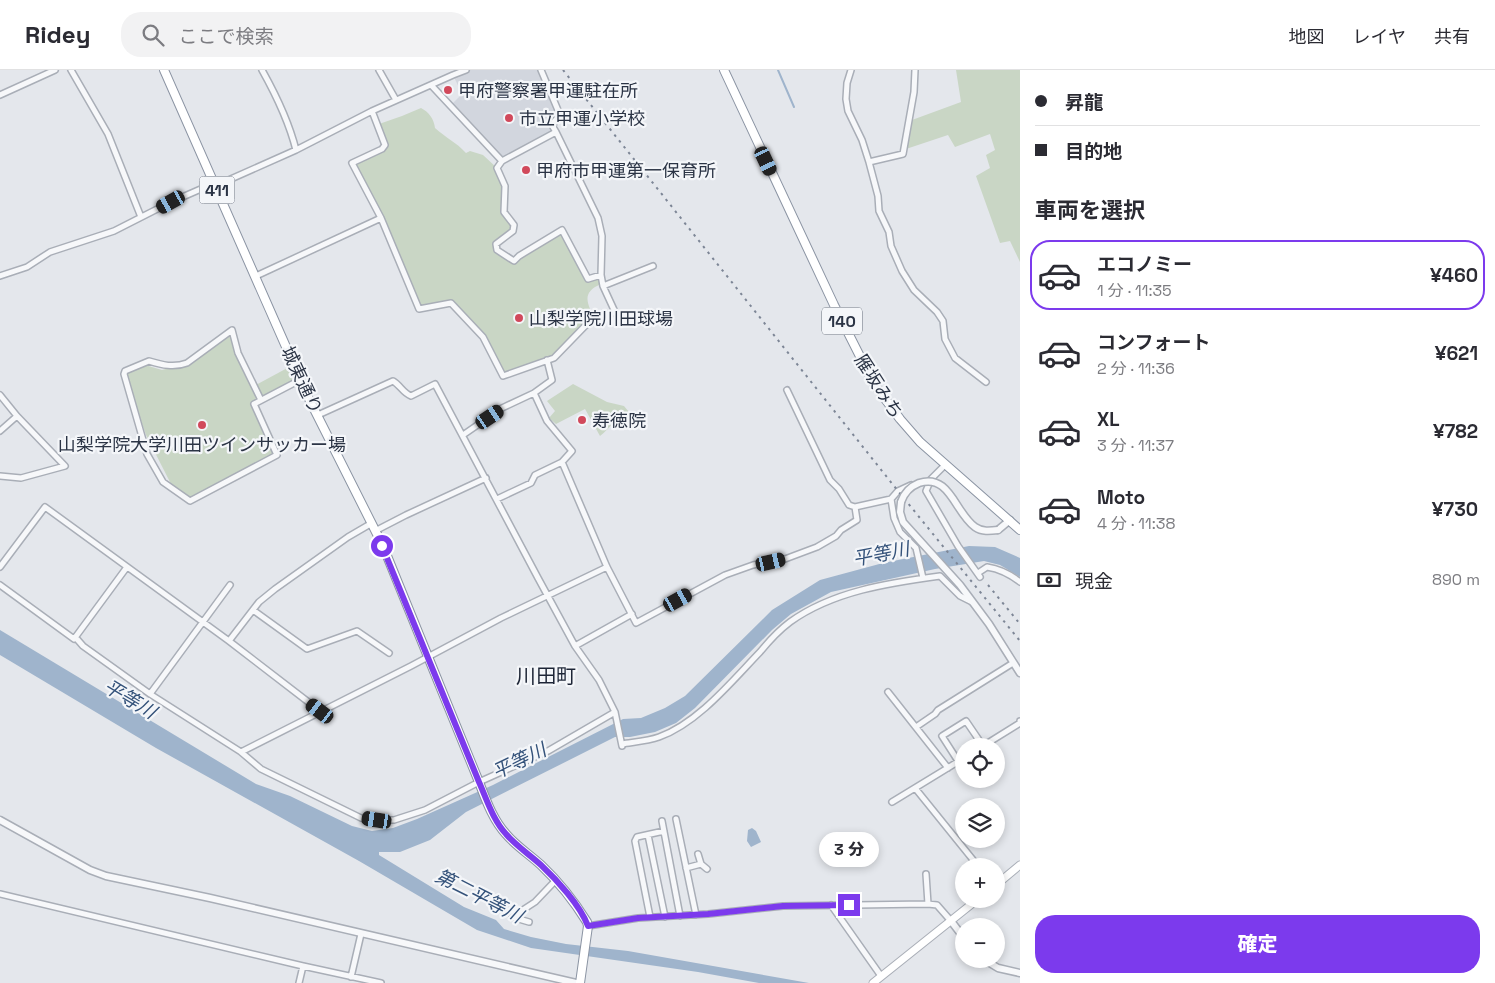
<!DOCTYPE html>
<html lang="ja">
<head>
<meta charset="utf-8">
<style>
  body { margin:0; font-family:"Space Grotesk","Noto Sans JP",sans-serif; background:#f2f2f3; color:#2b2b33; height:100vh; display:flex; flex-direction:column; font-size:19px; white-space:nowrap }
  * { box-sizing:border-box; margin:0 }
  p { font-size:16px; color:#7c7c81 }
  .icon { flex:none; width:28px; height:28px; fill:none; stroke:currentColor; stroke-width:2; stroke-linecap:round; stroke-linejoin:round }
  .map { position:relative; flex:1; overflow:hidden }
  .panel { display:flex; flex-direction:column; background:#fff; width:475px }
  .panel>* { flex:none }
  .hud { display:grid; align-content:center; height:110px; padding:0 15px; background:#fff }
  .controls { position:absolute; left:955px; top:668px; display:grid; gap:10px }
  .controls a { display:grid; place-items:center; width:50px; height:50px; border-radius:50%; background:#fff; box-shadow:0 2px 8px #0003; font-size:25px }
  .end { position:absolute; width:22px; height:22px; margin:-11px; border:6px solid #7c3aed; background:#fff; box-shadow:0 0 0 2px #fff }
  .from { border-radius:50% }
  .bubble { position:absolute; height:35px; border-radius:18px; background:#fff; box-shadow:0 2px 8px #0003; font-size:16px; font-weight:800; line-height:35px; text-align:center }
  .car { position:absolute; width:15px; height:30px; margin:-15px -8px; border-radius:6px; box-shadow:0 0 4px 1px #0007; background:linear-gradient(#222 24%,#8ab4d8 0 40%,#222 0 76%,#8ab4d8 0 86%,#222 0) }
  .hud b { display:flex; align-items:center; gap:18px; height:48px; font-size:19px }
  .hud b+b { border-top:1px solid #e1e1e2 }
  .hud i { width:12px; height:12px; background:#2b2b33 }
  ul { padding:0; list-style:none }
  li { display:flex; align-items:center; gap:15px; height:70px; margin:0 10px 8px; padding:0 5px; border:2px solid transparent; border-radius:20px }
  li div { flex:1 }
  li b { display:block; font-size:19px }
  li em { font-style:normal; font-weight:800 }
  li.active { border-color:#7c3aed }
  li>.icon { width:45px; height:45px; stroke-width:1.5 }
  h2 { padding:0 15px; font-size:22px; line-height:60px }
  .pay { display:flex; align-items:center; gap:12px; height:55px; padding:0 15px; font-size:19px }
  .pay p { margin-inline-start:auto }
  .action { display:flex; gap:10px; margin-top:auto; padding:10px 15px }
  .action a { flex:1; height:58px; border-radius:20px; background:#7c3aed; color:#fff; font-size:20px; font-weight:800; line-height:58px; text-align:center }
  header { display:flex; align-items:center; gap:30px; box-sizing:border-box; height:70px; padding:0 25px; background:#fff; border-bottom:1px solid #e1e1e2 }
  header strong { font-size:24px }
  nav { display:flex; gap:28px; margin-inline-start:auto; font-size:18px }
  .search { width:350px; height:45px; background:#f2f2f3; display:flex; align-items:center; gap:12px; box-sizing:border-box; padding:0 18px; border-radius:20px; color:#7c7c81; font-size:19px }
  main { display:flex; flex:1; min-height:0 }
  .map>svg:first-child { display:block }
  .built { fill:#d2d6de }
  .green { fill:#c9d6c5 }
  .water { fill:#9fb4cc }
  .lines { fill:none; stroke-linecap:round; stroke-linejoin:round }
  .stream { stroke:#9fb4cc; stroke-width:2 }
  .minor-casing { stroke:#a9aeb7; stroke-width:8 }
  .tertiary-casing { stroke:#a9aeb7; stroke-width:9 }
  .secondary-casing { stroke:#a9aeb7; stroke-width:9 }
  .trunk-casing { stroke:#8b94a3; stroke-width:10 }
  .minor { stroke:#f7f8fa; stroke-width:5 }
  .tertiary { stroke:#f7f8fa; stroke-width:6 }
  .secondary { stroke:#fff; stroke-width:7 }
  .trunk { stroke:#fff; stroke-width:8 }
  .rail { stroke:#7d8696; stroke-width:2; stroke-dasharray:2.5 5; stroke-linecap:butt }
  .tertiary-bridge-casing { stroke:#a9aeb7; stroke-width:9; stroke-linecap:butt }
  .tertiary-bridge { stroke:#f7f8fa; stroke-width:6 }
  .route { stroke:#7c3aed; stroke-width:6 }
  .poi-dot { fill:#d1495b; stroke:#f4f6f9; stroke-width:2 }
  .labels { text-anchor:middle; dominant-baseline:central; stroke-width:4.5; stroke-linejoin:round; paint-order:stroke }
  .shield { fill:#f4f6f9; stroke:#676e7b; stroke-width:1 }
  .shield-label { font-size:16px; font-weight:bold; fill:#2b3445 }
  .poi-label { font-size:18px; fill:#2b3445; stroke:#f4f6f9; text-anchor:start }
  .street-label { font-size:18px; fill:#2b3445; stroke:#f4f6f9 }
  .water-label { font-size:19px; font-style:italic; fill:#34527a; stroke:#f4f6f9 }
  .quarter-label { font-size:20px; fill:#1d2536; stroke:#f4f6f9 }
</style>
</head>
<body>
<header>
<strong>Ridey</strong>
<div class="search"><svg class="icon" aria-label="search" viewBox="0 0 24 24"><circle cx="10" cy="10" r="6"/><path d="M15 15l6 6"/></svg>ここで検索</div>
<nav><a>地図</a><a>レイヤ</a><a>共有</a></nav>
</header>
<main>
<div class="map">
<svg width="1020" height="913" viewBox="0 0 1020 913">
  <rect width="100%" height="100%" fill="#e4e7ec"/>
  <path class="built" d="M466,0h75l19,45 -6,7 2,10 -54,29 -52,-55 12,-12 -9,-19z"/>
  <path class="green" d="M956,0h64v192l-10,-21 -10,2 -24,-67 14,-8 -4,-13 9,-5 -5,-16 -35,13 -7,-12 -42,14 6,-29 49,-18z
    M421,38c8,4 13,11 14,20 11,10 21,14 31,25l4,-2 13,4 14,13 8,18 -1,26 10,13 -1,6 -17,13 1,6 17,11 48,-31 26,49 13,-4v9c-21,9 -13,20 -6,36l-9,6 -32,32 -51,18 -20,-39 -32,-34 -32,6 -38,-91 -29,-55 34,-14 1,-6 -8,-19 23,-8z
    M230,264l22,53 39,-21 6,14 -45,23 22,50 -83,45 -20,-14 -25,-49 -21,-61 20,-9 17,5 11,-3 7,1z
    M573,314l34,18 17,4 5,6c-12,5 -19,16 -29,24l-15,-27 -29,15 -7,-6 6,-7 -8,-10z"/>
  <path class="water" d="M969,476l26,1 25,11v19l-20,-12 -16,-4 -49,8 -104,23 -40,22 -19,16 -77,78 -19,15 -21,9 -25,5h-15l-149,75 -36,28 -30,12h-21v3l85,52 32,13 8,9 27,8 35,7 62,7 181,32h-50l-61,-11 -167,-24 -54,-18 -118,-69 -203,-113 -156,-93v-25l256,154 34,12 62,30 20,5 21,-3 24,-9 76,-34 130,-66 18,-1 24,-10 20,-12 87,-86 48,-30 63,-17z
    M752,758l4,3 5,11 -10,5 -4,-6 1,-11z"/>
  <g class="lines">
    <path class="stream" d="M778,0l16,37"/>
    <g class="minor-casing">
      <path id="minor" d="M71,0l37,64 33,83
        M379,0l17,30
        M541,0l19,45 -6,7 -1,5 3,5
        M851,0l-4,13 -1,16 2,12 14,29 7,22 9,34 1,15 10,21 2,14 11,25 12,19 23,22 6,9 2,18 10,19 31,24
        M431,15l71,76 54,-29 42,86 4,18 -1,39 2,11 12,26 -29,13 -32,33 -51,18 -20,-39 -32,-34 -32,6 -38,-91 -29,-55 30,-14 3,-4 -13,-34 81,-36 13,-5
        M0,25l55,-25
        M296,80l76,-39
        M502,91l-5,7 8,18 -1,26 10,13 -1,6 -17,13 1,6 17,11 5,-5 43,-26 26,49 13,-4
        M869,92l34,-8 11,-62 1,-22
        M0,206l27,-9 23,-15 64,-21 57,-29 39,-17 5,1 81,-36c-7,-28 -20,-55 -34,-80
        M256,206l125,-58
        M603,216l50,-20
        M547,290l5,20 -18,13 13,28 25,30 -10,11 45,105 29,56 89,-48 28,-10 32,-6 32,-12 19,-11 5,-6 16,-10 -2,-13
        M787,320l43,90 9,9 10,16 6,2 36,-8
        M0,325l17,21 48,50 -44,12 -21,-2
        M261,330l-23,-47 -6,-23 -45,33c-13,5 -25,2 -38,-2l-24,10 -1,3 23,80 16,28 27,19 87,-46 -23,-51 46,-24
        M318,345l75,-34c7,4 10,12 18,15l24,-12 103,194 37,68 24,34 16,32 7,34
        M0,361l17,-15
        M463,365l39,-27 32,-15
        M945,395l-14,14 -5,12 32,55 22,31
        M911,415l-13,6 -7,8 3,19 6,14 16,16 7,30
        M497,429l34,-16 4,-8 27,-13
        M375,461l31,-16 80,-37
        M0,497l45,-60 184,134 91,70
        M607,497l-106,51 -90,48 -170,86 20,17 100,49 16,2h17l31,-10 54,-28 69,-31 67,-39
        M978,503l9,-6c13,2 23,7 33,15
        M0,515l74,54 53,-72
        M253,540l54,39 50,-18 32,22
        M76,568l7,8 67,48 91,58
        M229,571l30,-39 16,-13 73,-52 24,-14
        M575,576l57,-32
        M888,622l60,76
        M150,624l80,-109
        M916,657l19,-13 3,-4 75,-47
        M622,674c12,-2 26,-3 37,-7 39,-14 73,-56 101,-85 9,-11 18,-21 30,-30 43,-31 99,-39 150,-46l20,20 12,6
        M983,676l37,-23v-2
        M958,691l-16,-25 24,-15 17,25
        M915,718l63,78
        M892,732l72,-44
        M676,749l20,96
        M662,751l18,95
        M648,765l17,82
        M698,784l3,10 6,5
        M686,798l15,-4
        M926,804l2,30
        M0,824l303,72 78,17
        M831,835l50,71
        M512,847l23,-15 21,-22
        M512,847l17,5
        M650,847l-15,-76 2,-4 27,-6
        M588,856l50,-8 70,-4 75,-8 145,-2 9,1 14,16
        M351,907l10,-43
        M299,913l4,-17"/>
    </g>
    <g class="tertiary-casing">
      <path id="tertiary" d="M901,432l-1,10 3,10 57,63 29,39 31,49
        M998,460l12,-10
        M0,750l90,50 16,6 104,22 366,85
        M951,851l13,17
        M983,889l15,9 22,5"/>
    </g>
    <g class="secondary-casing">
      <path id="secondary" d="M996,815l24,-20
        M873,913l105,-84"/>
    </g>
    <g class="trunk-casing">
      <path id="trunk" d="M164,0l145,329 74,147 96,236c7,18 14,38 27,52 10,12 23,20 35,31 18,17 33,36 46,57l1,4 -8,57
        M724,0l110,235 40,79 26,35 20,23 100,88"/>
    </g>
    <use href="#minor" class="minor"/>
    <use href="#tertiary" class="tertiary"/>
    <use href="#secondary" class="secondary"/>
    <use href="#trunk" class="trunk"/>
    <path class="rail" d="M563,0l335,421 122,150
      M988,515l32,39"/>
    <g class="tertiary-bridge-casing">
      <path id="tertiary-bridge" d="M901,432c3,-9 8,-15 18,-19 31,-10 36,30 56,44 7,5 15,4 23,3"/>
    </g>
    <use href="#tertiary-bridge" class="tertiary-bridge"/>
  </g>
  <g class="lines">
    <path class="route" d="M382,476l97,236c8,18 14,38 27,52 10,12 23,20 35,31 16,15 39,40 47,61l50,-8 70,-4 75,-8 66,-1"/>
  </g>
  <g class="poi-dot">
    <circle cx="448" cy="20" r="5"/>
    <circle cx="509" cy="48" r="5"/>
    <circle cx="526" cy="100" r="5"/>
    <circle cx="519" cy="248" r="5"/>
    <circle cx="582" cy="350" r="5"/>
    <circle cx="202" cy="355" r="5"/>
  </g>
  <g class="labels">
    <g class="shield">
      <rect x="199.5" y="106.5" width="35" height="27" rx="4"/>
      <rect x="822" y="237.5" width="40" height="27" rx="4"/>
    </g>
    <g class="shield-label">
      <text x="217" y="120">411</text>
      <text x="842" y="251">140</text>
    </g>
    <g class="poi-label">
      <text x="458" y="20">甲府警察署甲運駐在所</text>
      <text x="519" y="48">市立甲運小学校</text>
      <text x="536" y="100">甲府市甲運第一保育所</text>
      <text x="529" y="248">山梨学院川田球場</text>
      <text x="592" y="350">寿徳院</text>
      <text x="202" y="374" text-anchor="middle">山梨学院大学川田ツインサッカー場</text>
    </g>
    <g class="street-label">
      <text transform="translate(302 310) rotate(65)">城東通り</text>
      <text transform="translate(879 316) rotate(57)">雁坂みち</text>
    </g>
    <g class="water-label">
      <text transform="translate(881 484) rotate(-11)">平等川</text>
      <text transform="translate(130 629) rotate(31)">平等川</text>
      <text transform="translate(519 691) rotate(-26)">平等川</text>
      <text transform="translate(479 826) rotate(27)">第二平等川</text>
    </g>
    <g class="quarter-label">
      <text x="546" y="606">川田町</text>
    </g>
  </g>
</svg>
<div class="controls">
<a><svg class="icon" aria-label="locate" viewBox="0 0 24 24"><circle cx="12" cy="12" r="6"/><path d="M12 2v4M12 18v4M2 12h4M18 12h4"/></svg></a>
<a><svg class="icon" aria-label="layers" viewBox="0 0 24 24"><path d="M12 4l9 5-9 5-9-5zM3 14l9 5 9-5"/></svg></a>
<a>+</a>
<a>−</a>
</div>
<i class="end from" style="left:382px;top:476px"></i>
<i class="end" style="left:849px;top:835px"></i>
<div class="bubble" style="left:819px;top:762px;width:60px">3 分</div>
<i class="car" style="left:766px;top:91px;rotate:155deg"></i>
<i class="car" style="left:171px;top:132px;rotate:241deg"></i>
<i class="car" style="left:490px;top:347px;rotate:56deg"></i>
<i class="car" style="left:771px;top:492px;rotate:77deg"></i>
<i class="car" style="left:678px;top:530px;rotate:61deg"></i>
<i class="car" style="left:320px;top:641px;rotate:307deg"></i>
<i class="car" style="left:377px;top:750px;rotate:279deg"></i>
</div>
<section class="panel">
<div class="hud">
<b><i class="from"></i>昇龍</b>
<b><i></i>目的地</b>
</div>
<h2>車両を選択</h2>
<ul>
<li class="active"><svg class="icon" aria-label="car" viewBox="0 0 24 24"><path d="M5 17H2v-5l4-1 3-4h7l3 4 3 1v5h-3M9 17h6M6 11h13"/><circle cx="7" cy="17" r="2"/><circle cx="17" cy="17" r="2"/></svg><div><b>エコノミー</b><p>1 分 · 11:35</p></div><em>¥460</em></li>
<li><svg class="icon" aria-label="car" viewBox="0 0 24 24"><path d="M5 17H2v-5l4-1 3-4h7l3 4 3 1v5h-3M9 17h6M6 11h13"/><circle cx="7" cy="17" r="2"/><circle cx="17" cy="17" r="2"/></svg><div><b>コンフォート</b><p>2 分 · 11:36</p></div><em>¥621</em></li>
<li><svg class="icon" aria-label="car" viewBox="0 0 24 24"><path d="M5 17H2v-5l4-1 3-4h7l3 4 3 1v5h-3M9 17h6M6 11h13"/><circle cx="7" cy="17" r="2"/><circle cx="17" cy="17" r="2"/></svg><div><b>XL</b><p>3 分 · 11:37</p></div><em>¥782</em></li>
<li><svg class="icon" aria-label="car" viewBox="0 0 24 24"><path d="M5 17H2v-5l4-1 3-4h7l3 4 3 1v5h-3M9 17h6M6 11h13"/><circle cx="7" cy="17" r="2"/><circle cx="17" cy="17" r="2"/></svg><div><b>Moto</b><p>4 分 · 11:38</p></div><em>¥730</em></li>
</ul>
<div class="pay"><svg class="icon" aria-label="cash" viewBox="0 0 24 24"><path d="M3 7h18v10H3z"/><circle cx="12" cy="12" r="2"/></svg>現金<p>890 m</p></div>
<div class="action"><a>確定</a></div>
</section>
</main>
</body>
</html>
